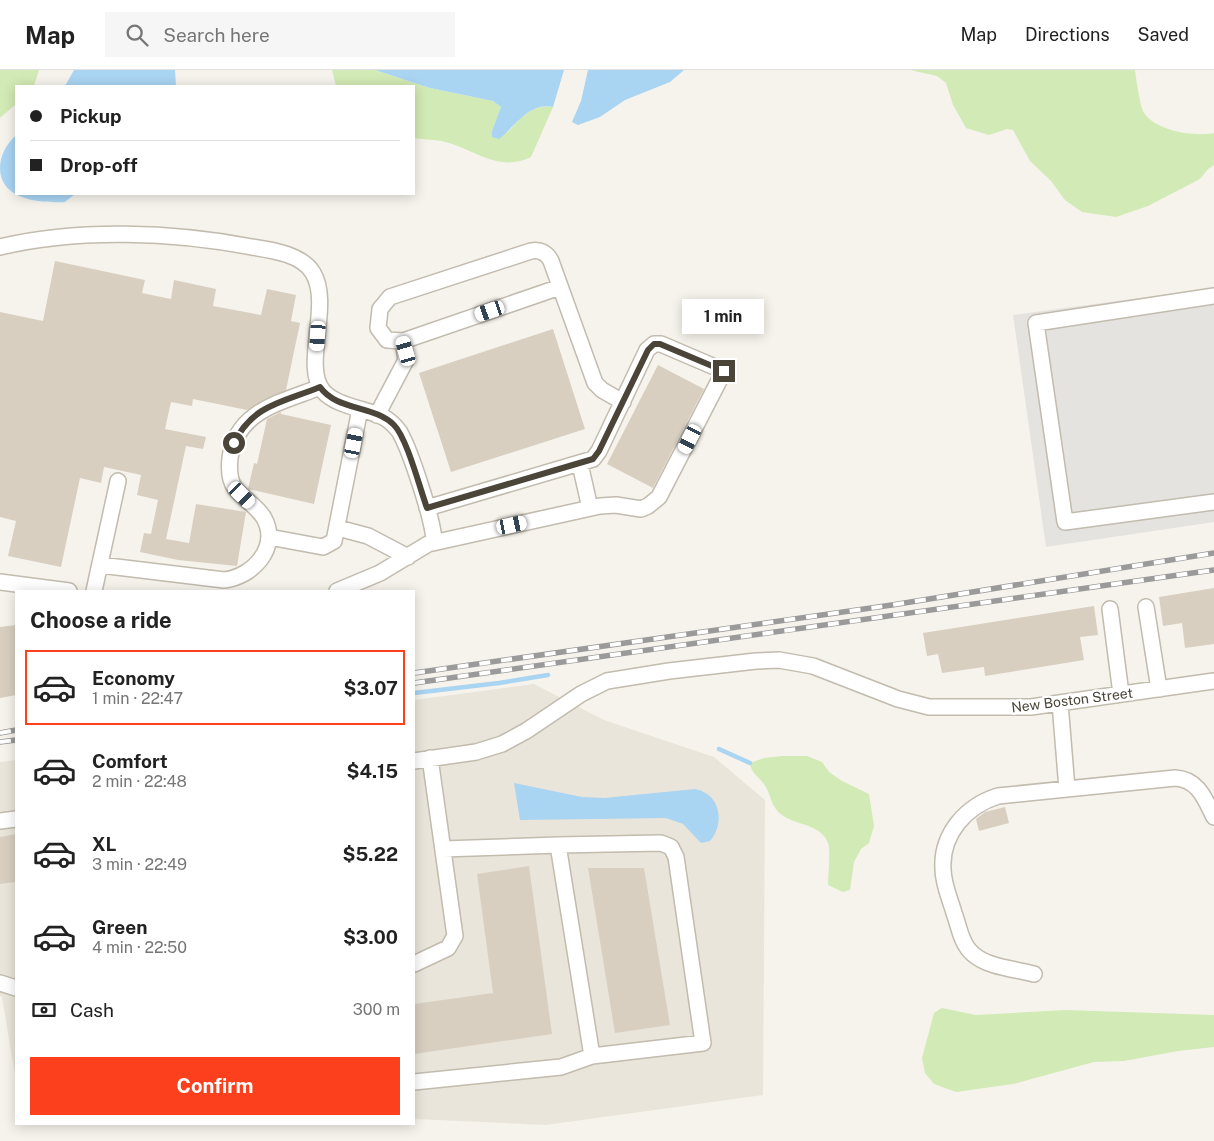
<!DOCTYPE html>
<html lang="en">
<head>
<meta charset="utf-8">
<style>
  body { margin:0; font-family:"Public Sans",sans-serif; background:#f6f6f6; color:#222; height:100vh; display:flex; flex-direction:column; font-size:19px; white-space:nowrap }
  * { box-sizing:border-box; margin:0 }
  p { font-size:16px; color:#767676 }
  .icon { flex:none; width:28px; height:28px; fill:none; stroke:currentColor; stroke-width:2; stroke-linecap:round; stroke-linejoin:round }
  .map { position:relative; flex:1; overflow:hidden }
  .side { position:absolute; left:15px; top:520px; width:400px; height:535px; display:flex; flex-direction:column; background:#fff; border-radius:0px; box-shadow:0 2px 12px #0003 }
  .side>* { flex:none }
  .hud { position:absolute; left:15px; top:15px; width:400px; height:110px; border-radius:0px; box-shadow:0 2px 12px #0003; display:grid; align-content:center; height:110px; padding:0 15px; background:#fff }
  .end { position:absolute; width:22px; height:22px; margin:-11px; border:6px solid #4b4439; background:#fff; box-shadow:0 0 0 2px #fff }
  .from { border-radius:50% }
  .bubble { position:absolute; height:35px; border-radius:0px; background:#fff; box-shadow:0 2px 12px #0003; font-size:16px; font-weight:700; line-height:35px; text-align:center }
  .car { position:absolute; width:15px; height:30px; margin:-15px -8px; border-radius:6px; box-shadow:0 0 4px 1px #0007; background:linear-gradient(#fff 24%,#345 0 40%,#fff 0 76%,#345 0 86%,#fff 0) }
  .hud b { display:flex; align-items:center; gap:18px; height:48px; font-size:19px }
  .hud b+b { border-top:1px solid #e0e0e0 }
  .hud i { width:12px; height:12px; background:#222 }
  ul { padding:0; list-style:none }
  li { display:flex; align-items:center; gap:15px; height:75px; margin:0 10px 8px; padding:0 5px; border:2px solid transparent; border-radius:0px }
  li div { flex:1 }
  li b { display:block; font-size:19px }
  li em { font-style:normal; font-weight:700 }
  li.on { border-color:#fc3f1d }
  li>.icon { width:45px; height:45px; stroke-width:1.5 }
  h2 { padding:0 15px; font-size:22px; line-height:60px }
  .pay { display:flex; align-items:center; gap:12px; height:55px; padding:0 15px; font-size:19px }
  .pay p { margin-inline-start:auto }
  .button { display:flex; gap:10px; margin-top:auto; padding:10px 15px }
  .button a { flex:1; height:58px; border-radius:0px; background:#fc3f1d; color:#fff; font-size:20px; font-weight:700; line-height:58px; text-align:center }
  header { display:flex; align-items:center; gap:30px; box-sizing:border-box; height:70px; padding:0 25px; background:#fff; border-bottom:1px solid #e0e0e0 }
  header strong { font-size:24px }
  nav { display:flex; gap:28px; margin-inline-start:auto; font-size:18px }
  .search { width:350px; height:45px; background:#f6f6f6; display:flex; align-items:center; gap:12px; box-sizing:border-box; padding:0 18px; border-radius:0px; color:#767676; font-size:19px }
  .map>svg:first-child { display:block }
  .residential { fill:#eae5da }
  .green { fill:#d2eab5 }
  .parking { fill:#e5e3e0 }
  .water { fill:#a9d4f2 }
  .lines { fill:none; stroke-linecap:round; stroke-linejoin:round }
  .stream { stroke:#a9d4f2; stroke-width:4.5 }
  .building { fill:#d8cfc1 }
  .minor-casing { stroke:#c2bbae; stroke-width:18 }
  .minor { stroke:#fff; stroke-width:15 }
  .rail-casing { stroke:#9a9a9a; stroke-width:5.5 }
  .rail { stroke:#fff; stroke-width:4; stroke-dasharray:11; stroke-linecap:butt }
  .route { stroke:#4b4439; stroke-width:6 }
  .labels { text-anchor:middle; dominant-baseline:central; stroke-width:5; stroke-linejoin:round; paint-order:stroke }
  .street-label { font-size:14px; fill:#4b4439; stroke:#fff }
</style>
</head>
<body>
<header>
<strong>Map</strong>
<div class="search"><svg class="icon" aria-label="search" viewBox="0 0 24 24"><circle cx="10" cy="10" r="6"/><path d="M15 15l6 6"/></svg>Search here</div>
<nav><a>Map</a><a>Directions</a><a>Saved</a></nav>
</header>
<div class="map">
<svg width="1214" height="1071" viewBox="0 0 1214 1071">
  <rect width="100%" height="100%" fill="#f6f3ec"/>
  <path class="residential" d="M534,614l70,36 110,37 51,43 -2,295 -217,30 -132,-6v-419z
    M16,690v321l-14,-84 -2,-1v-234z"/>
  <path class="green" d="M0,0h39l-5,16h-18v18l-16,14z
    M332,0h43l55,18 63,13 8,6 -9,24 15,2c13,-14 25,-30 46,-26l-22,50c-31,15 -53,-5 -82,-14 -11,-4 -24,-3 -35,-5v-52h-78z
    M910,0h225c1,8 5,37 9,43 12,18 50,24 70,20v32l-6,4 -8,10 -52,27 -32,11 -34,-5 -17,-12 -14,-19 -21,-20 -17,-31 -6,-1 -18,6 -23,-7 -13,-23 -7,-22 -9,-7z
    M782,686h25l15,6 7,10 13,9 27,13 5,32 -5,17 -8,6 -7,13 -4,28 -7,2 -15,-7c0,-11 3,-34 0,-42 -6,-17 -28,-18 -41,-25 -17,-9 -14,-20 -23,-34 -6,-8 -13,-11 -14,-21l14,-5z
    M942,938l34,7 89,-5 149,5v32l-36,4 -54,10 -30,1 -81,22 -57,8 -22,-8 -9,-11 -3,-15 12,-45z"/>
  <path class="parking" d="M1214,218v234l-168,25 -33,-232z"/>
  <path class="water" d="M74,0h101l1,16h-111z
    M375,0h189l-11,37c-24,-5 -37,19 -54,32l-7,-2v-6l9,-24 -8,-6 -63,-13z
    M588,0h96l-14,12 -45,18 -25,17 -22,8 -6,-3 9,-21z
    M16,65v59h59l-10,8c-23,1 -64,-1 -65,-33 0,-14 6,-24 16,-34z
    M514,713l68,14 22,1 91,-9c26,5 30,34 15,52l-9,2 -18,-19 -17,-6 -146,2z"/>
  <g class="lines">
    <path class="stream" d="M414,623l85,-10 49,-8
      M719,679l31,14"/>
  </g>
  <path class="building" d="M55,191l90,19 -3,13 29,6 3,-19 42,9 -3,17 48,9 6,-26 29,6 -5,26 9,2 -14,67 -39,20 -54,-11 -1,7 -21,-4 -6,27 41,8 -3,12 -17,-3 -20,93 23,4 7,-39 50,8 -9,54 -59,-6 -38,-8 4,-19 7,1 7,-34 -21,-5 4,-20 -37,-8 -3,16 -21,-5 -19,89 -53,-11 8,-35 -16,-4v-205l43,9z
    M553,259l32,100 -134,43 -32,-99z
    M658,295l46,24 -51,99 -46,-24z
    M281,342v2l50,11 -17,79 -66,-15 6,-26 3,1 10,-45z
    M1214,518v56l-29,4 -3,-25 -19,3 -4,-29z
    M1094,536l4,29 -18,2 4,23 -99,16 -1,-9 -42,6 -4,-19 -11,2 -4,-23z
    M16,555v70l-16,3v-71z
    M1005,737l4,16 -30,8 -3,-12 9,-7z
    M16,764v48l-16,2v-47z
    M529,796l23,168 -138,20v-50l79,-11 -16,-119z
    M588,798h56l26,157 -55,8z"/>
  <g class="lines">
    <g class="minor-casing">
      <path id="minor" d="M0,177c78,-19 174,-15 252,0 19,3 50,7 61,26 19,31 -11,94 10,118 14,16 43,17 62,27 5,3 10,8 14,13 11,18 35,91 35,111
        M560,217l-157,54 -16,-1 -9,-12 2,-19 10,-12 141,-46c9,-2 16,2 20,10l44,122 7,7 21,12
        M1214,226l-178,27 29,199 149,-20
        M377,345l29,-55 -3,-19
        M580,394l10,44
        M338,458l30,8 40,21
        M269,467l54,10 11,-6 26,-132
        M100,495l124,15c29,-3 56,-33 40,-62 -7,-12 -21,-19 -29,-30 -6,-8 -6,-21 -5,-30 6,-48 53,-56 90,-71
        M0,512l69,9
        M94,521l24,-110
        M337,521l43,-18 48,-29 172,-38 16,-1 25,4 7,-3 11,-9 65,-126 -63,-27h-7l-7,6 -48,101 -6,8 -166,49
        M1146,537l13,82
        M1110,539l11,85
        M1060,633l7,86
        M414,691l62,-9 26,-8 24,-13 55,-37 26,-13 62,-10 87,-10 23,-1 34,6 85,33 31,8h102l183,-26
        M0,751l16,-2
        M558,775l103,-2 10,4 5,10 27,186 -111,13
        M414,894l34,-16 7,-12 -25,-178
        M1034,904c-19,-5 -47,-7 -61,-20 -12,-10 -14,-28 -19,-41 -4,-14 -11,-29 -11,-44 -2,-35 23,-63 55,-73l177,-18c23,1 30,21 39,39
        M0,913l16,5
        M414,1012l147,-15 31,-11 -34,-211 -115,4"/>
    </g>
    <use href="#minor" class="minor"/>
    <g class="rail-casing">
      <path id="rail" d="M414,603l478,-68 322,-52
        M414,613l800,-113
        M0,663l16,-3
        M0,672l16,-2"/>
    </g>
    <use href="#rail" class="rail"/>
  </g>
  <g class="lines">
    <path class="route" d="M234,373c19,-39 50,-41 86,-56 17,24 54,18 74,38 13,13 26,64 33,83l166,-49 6,-8 49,-101 6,-6h6l64,27"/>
  </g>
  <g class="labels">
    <g class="street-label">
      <text transform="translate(1072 630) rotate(-7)">New Boston Street</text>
    </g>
  </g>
</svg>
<i class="end from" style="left:234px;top:373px"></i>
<i class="end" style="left:724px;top:301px"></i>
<div class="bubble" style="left:682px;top:229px;width:82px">1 min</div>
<i class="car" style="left:490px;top:241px;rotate:251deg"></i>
<i class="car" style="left:318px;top:266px;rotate:184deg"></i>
<i class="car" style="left:406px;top:281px;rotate:344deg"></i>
<i class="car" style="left:690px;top:369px;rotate:207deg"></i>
<i class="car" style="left:354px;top:373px;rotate:11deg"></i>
<i class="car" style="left:242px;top:425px;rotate:135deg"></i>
<i class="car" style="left:512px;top:455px;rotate:78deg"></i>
<div class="hud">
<b><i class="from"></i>Pickup</b>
<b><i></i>Drop-off</b>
</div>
<section class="side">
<h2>Choose a ride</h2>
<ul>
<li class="on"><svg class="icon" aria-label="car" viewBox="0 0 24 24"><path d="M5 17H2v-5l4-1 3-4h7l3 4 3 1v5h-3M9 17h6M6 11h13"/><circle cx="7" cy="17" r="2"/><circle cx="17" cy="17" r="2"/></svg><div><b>Economy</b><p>1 min · 22:47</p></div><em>$3.07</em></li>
<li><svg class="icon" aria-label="car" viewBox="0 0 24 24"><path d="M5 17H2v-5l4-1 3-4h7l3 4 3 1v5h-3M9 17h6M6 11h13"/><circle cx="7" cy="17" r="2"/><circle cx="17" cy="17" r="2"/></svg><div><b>Comfort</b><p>2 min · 22:48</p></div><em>$4.15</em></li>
<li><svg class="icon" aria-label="car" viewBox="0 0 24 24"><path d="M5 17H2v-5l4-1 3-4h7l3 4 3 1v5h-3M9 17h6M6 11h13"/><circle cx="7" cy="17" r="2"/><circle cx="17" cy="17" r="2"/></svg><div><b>XL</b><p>3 min · 22:49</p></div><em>$5.22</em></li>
<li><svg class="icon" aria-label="car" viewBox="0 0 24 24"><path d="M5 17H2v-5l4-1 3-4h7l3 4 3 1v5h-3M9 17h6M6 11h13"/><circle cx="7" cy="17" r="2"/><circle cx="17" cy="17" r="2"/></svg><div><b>Green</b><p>4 min · 22:50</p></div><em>$3.00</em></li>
</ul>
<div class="pay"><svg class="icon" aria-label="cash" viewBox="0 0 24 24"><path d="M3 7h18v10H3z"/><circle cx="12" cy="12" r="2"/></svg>Cash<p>300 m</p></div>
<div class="button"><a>Confirm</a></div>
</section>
</div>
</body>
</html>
